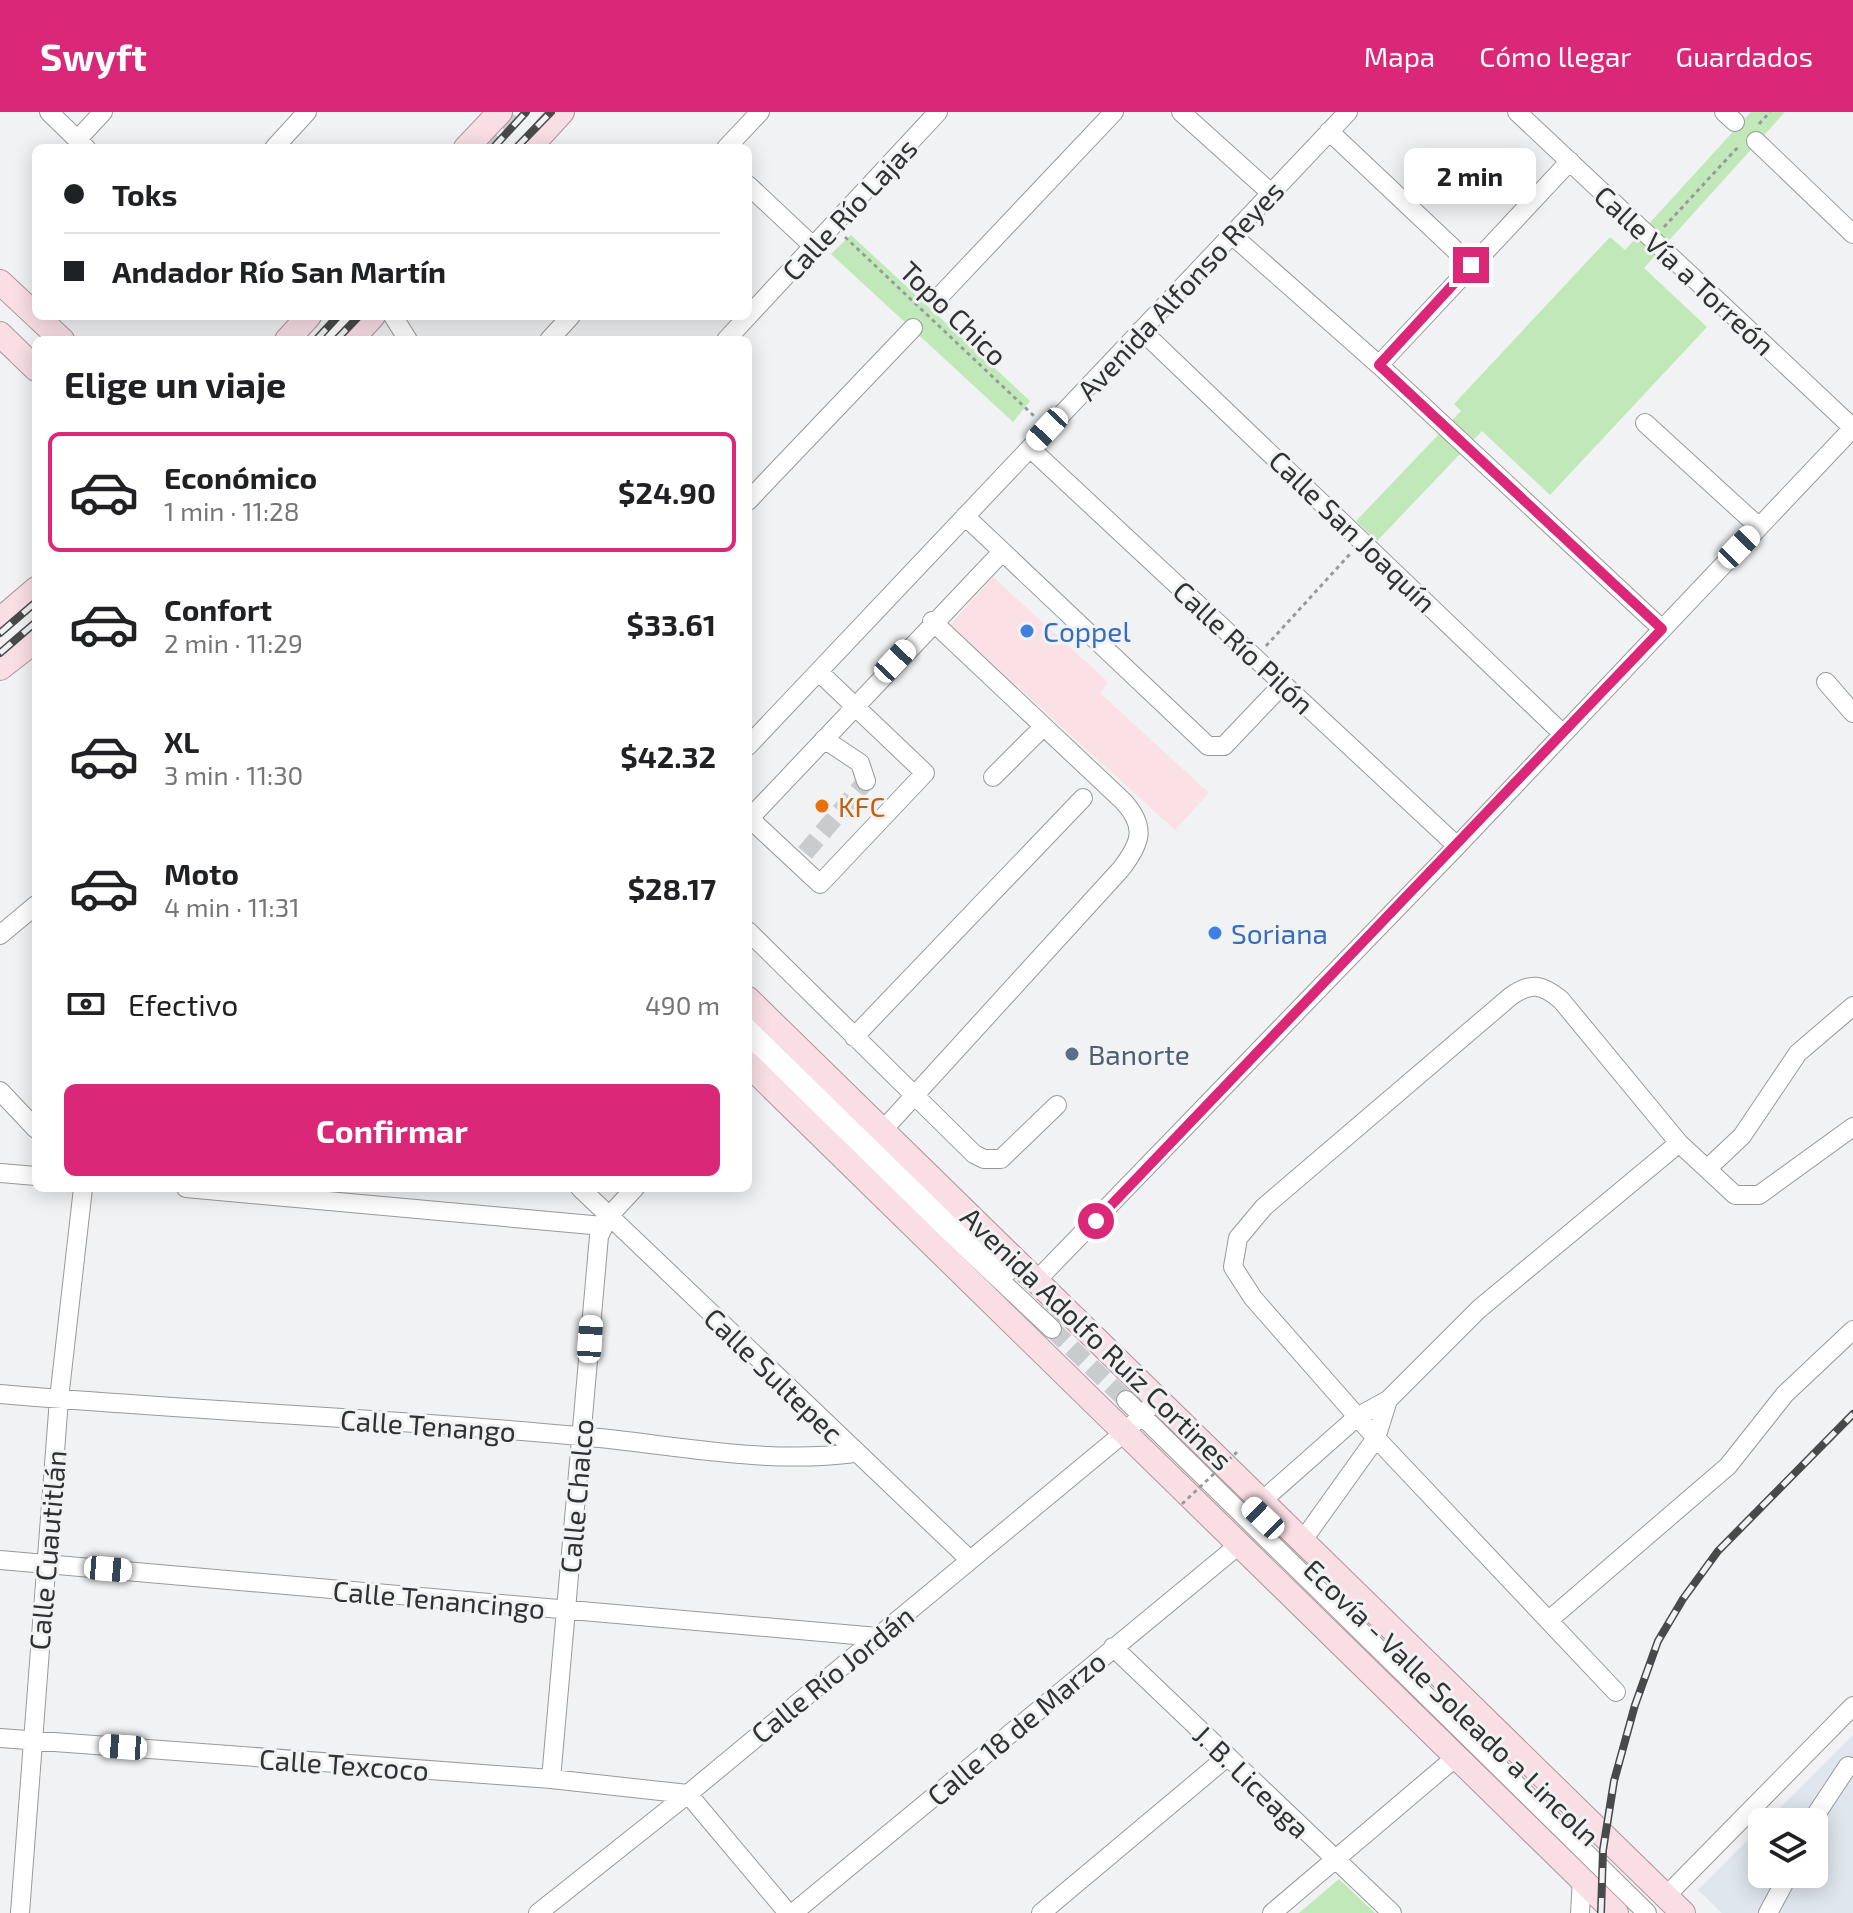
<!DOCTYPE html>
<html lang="es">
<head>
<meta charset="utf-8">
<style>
  body { margin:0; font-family:"Exo 2",sans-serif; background:#f2f2f2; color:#202124; height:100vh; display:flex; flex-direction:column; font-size:30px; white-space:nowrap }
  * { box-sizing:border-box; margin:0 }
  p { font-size:26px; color:#757577 }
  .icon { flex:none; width:44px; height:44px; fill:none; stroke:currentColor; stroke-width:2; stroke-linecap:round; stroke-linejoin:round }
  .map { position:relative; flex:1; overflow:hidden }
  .details { position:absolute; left:32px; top:224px; width:720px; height:856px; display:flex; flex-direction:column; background:#fff; border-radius:12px; box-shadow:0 4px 20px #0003 }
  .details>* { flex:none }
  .top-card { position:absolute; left:32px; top:32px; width:720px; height:176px; border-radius:12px; box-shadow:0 4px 20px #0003; display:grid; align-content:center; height:176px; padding:0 32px; background:#fff }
  .tools { position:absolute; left:1748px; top:1696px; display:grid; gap:16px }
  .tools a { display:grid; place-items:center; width:80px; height:80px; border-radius:12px; background:#fff; box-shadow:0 4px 20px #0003; font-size:40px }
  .end { position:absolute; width:36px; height:36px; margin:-18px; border:10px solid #db2777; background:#fff; box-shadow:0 0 0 4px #fff }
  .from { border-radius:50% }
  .bubble { position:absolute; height:56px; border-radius:12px; background:#fff; box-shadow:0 4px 20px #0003; font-size:26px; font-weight:700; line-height:56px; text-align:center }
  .car { position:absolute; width:24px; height:48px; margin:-24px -12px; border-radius:10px; box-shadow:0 0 6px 2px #0007; background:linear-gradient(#fff 24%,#345 0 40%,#fff 0 76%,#345 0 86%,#fff 0) }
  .top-card b { display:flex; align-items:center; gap:28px; height:76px; font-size:30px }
  .top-card b+b { border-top:2px solid #e0e0e0 }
  .top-card i { width:20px; height:20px; background:#202124 }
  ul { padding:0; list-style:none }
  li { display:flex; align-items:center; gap:24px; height:120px; margin:0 16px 12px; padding:0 16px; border:4px solid transparent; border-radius:12px }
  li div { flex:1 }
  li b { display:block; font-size:30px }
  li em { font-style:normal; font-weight:700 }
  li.current { border-color:#db2777 }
  li>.icon { width:72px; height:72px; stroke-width:1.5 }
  h2 { padding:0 32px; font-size:36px; line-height:96px }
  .pay { display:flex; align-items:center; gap:20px; height:88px; padding:0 32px; font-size:30px }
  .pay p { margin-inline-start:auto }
  .button { display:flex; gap:16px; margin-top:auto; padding:16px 32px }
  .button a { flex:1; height:92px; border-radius:12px; background:#db2777; color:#fff; font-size:32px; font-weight:700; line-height:92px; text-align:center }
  header { display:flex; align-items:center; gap:48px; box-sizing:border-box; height:112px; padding:0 40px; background:#db2777; color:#fff }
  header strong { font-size:38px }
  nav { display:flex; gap:44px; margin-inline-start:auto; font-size:28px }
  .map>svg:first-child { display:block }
  .commercial { fill:#fbe0e5 }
  .built { fill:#dfe6ed }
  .green { fill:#c0e8b8 }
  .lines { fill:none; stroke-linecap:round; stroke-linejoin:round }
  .minor-tunnel { stroke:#cacbcc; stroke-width:18; stroke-dasharray:18 9; stroke-linecap:butt }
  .minor-casing { stroke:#98999a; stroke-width:20 }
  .major-casing { stroke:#b1939c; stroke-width:26 }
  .path { stroke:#98999a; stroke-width:3; stroke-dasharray:4 4; stroke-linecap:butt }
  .minor { stroke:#fff; stroke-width:18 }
  .major { stroke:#fadee6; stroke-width:24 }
  .rail-casing { stroke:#484949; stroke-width:8 }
  .rail { stroke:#f1f2f3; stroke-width:5; stroke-dasharray:15; stroke-linecap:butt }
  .path-bridge { stroke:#98999a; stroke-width:3; stroke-dasharray:4 4; stroke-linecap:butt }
  .route { stroke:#db2777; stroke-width:10 }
  .shop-dot { fill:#3f7fe0; stroke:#f1f2f3; stroke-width:3 }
  .food-dot { fill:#e8710a; stroke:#f1f2f3; stroke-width:3 }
  .service-dot { fill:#5c6f8a; stroke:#f1f2f3; stroke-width:3 }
  .labels { text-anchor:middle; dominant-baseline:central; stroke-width:6; stroke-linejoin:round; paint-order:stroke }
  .street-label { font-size:28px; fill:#303131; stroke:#f1f2f3 }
  .shop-label { font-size:28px; fill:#366cbe; stroke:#f1f2f3; text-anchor:start }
  .food-label { font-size:28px; fill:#c56008; stroke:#f1f2f3; text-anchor:start }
  .service-label { font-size:28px; fill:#4e5e75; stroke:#f1f2f3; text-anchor:start }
</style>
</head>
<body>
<header>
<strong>Swyft</strong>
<nav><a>Mapa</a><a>Cómo llegar</a><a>Guardados</a></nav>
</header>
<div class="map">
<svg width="1853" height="1801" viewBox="0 0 1853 1801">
  <rect width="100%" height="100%" fill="#f1f2f3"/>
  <path class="commercial" d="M993,465l115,105 -8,11 109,100 -34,37 -225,-205z"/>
  <path class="built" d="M1853,1623v178h-131l-24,-23 64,-64v48h52v-52h-48z"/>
  <path class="green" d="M1751,0h34l-141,156 63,59 -157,168 -68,-64 -105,110 -21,-20 105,-110 -7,-7 156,-167 15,13z
    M851,123l179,166 -17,21 -182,-168z
    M1339,1767l36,34h-76z"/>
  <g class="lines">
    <path class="minor-tunnel" d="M484,36l34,-36
      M805,741l61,-72
      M1052,1217l74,71"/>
    <g class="minor-casing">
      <path id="minor" d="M49,0l37,36
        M1181,0l90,81
        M1517,0l336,316
        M1724,0l11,10
        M1329,19l142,134
        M77,28l26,-28
        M1756,29l97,93
        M274,36l33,-36
        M726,36l34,-36
        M748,73l66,62
        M1233,124l146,129 283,264
        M939,185l175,-185
        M393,204l15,24
        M1141,218l422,404
        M328,228l23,-24
        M549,228l22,-24
        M726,228l212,-228
        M1379,253l191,-204
        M1645,311l114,104
        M1030,336l427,398
        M748,389l165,-173
        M965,404l243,230h16l59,-62
        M1826,570l27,31
        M824,627l36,24 6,18
        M748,634l600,-634
        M993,665l49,-49
        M748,705l72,67 105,-111 -106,-101
        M748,708l254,-268
        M748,819l226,223 10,5h17l56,-54
        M0,823l36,-30
        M748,909l261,250
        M854,925l229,-239
        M748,931l304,286
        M0,979l36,38
        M883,1018l238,-261c20,-26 26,-42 2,-68l-191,-180
        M1707,1057l35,-33 56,-83 55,-47
        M0,1061l36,3
        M186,1076l417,38
        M580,1076l390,372
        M1038,1167l419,-433 396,-418
        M0,1282c193,17 386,24 579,42 92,8 183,29 276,17
        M1126,1288l521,513
        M1263,1388l94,-83 31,-17 91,-91 200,-166
        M1303,1428l73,-102 12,-38
        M0,1448l878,77
        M1549,1508l179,-154 57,-72 68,-64
        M1113,1535l279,266
        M1616,1580l-240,-254 -123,-140 -20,-31 5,-29 26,-31 247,-211c20,-14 31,-12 50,4l118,143 56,52h24l94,-68
        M0,1626l551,41 137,15 100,119
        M551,1667l48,-543 10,-20 26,-28
        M1811,1710l37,-56
        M1666,1784l187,-190
        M20,1801l39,-514 24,-211
        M538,1801l150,-119 437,-362 34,-34
        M793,1801l447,-369
        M1041,1801l186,-156
        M1272,1801l184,-156
        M1580,1801l2,-34
        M1768,1801l21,-39"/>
    </g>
    <g class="major-casing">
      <path id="major" d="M466,36l34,-36
        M529,36l33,-36
        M0,170l62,58
        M0,222l36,35
        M287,228l22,-24
        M351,228l22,-24
        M0,508l36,-31
        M0,556l36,-28
        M748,887l935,914
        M748,952l868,849"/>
    </g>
    <path class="path" d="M1759,12l11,-12
      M1664,115l74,-80
      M845,125l189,179
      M1266,534l84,-92"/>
    <use href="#minor" class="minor"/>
    <use href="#major" class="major"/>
    <g class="rail-casing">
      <path id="rail" d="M493,36l33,-36
        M516,36l35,-36
        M316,228l22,-24
        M336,228l23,-24
        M0,521l36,-31
        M0,541l36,-31
        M1601,1801l2,-63 11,-69 21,-76 23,-64 25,-42 35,-48 135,-137"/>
    </g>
    <use href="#rail" class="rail"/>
    <path class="path-bridge" d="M1182,1392l55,-52"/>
  </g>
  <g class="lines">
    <path class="route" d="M1096,1109l566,-592 -283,-264 92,-100"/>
  </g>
  <g class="shop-dot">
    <circle cx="1027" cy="519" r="8"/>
    <circle cx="1215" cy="821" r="8"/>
  </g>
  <circle class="food-dot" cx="822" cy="694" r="8"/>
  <circle class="service-dot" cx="1072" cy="942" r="8"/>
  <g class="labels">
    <g class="street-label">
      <text transform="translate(849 97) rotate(-47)">Calle Río Lajas</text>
      <text transform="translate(1685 158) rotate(43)">Calle Vía a Torreón</text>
      <text transform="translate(1180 178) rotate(-47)">Avenida Alfonso Reyes</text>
      <text transform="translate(954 201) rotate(44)">Topo Chico</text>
      <text transform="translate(1353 419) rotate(44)">Calle San Joaquín</text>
      <text transform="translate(1244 535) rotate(43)">Calle Río Pilón</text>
      <text transform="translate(1097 1226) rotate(44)">Avenida Adolfo Ruíz Cortines</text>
      <text transform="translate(774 1263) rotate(44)">Calle Sultepec</text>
      <text transform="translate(428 1313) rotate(4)">Calle Tenango</text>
      <text transform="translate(576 1384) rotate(-85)">Calle Chalco</text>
      <text transform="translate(47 1438) rotate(-85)">Calle Cuautitlán</text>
      <text transform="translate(439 1487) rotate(5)">Calle Tenancingo</text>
      <text transform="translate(832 1562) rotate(-39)">Calle Río Jordán</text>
      <text transform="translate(1452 1590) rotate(44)">Ecovía - Valle Soleado a Lincoln</text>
      <text transform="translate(1016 1616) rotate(-40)">Calle 18 de Marzo</text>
      <text transform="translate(344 1652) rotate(4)">Calle Texcoco</text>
      <text transform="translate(1252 1669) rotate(44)">J. B. Liceaga</text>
    </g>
    <g class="shop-label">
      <text x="1043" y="519">Coppel</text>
      <text x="1231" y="821">Soriana</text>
    </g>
    <g class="food-label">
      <text x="838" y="694">KFC</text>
    </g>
    <g class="service-label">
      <text x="1088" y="942">Banorte</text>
    </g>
  </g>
</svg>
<div class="tools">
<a><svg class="icon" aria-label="layers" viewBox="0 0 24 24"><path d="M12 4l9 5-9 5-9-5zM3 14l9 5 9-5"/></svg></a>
</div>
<i class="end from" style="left:1096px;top:1109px"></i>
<i class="end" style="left:1471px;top:153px"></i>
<div class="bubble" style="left:1404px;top:36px;width:132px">2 min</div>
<i class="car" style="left:1047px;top:317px;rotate:223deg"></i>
<i class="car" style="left:1739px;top:435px;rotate:44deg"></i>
<i class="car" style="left:895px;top:549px;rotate:43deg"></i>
<i class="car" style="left:590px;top:1227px;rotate:4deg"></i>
<i class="car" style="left:1263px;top:1406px;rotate:314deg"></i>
<i class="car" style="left:108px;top:1457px;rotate:95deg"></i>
<i class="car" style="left:123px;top:1635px;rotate:274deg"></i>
<div class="top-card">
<b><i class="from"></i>Toks</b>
<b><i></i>Andador Río San Martín</b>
</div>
<section class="details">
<h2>Elige un viaje</h2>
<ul>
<li class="current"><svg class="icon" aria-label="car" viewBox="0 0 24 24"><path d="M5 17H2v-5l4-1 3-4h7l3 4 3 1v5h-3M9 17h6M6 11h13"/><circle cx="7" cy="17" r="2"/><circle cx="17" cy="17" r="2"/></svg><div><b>Económico</b><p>1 min · 11:28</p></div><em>$24.90</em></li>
<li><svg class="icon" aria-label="car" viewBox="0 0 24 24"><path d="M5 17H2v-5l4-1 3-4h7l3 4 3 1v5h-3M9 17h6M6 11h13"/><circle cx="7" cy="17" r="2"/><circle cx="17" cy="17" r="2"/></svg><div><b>Confort</b><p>2 min · 11:29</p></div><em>$33.61</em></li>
<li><svg class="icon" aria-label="car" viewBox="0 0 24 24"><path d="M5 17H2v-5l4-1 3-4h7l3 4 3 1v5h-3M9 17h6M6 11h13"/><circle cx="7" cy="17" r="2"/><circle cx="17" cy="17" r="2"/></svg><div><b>XL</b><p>3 min · 11:30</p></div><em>$42.32</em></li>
<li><svg class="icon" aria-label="car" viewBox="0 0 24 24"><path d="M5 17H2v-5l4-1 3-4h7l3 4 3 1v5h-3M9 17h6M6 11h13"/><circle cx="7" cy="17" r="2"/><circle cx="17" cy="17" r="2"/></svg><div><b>Moto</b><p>4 min · 11:31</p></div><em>$28.17</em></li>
</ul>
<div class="pay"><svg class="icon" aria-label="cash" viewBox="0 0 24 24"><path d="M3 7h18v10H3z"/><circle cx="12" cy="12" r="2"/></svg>Efectivo<p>490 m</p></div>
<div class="button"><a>Confirmar</a></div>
</section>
</div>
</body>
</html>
